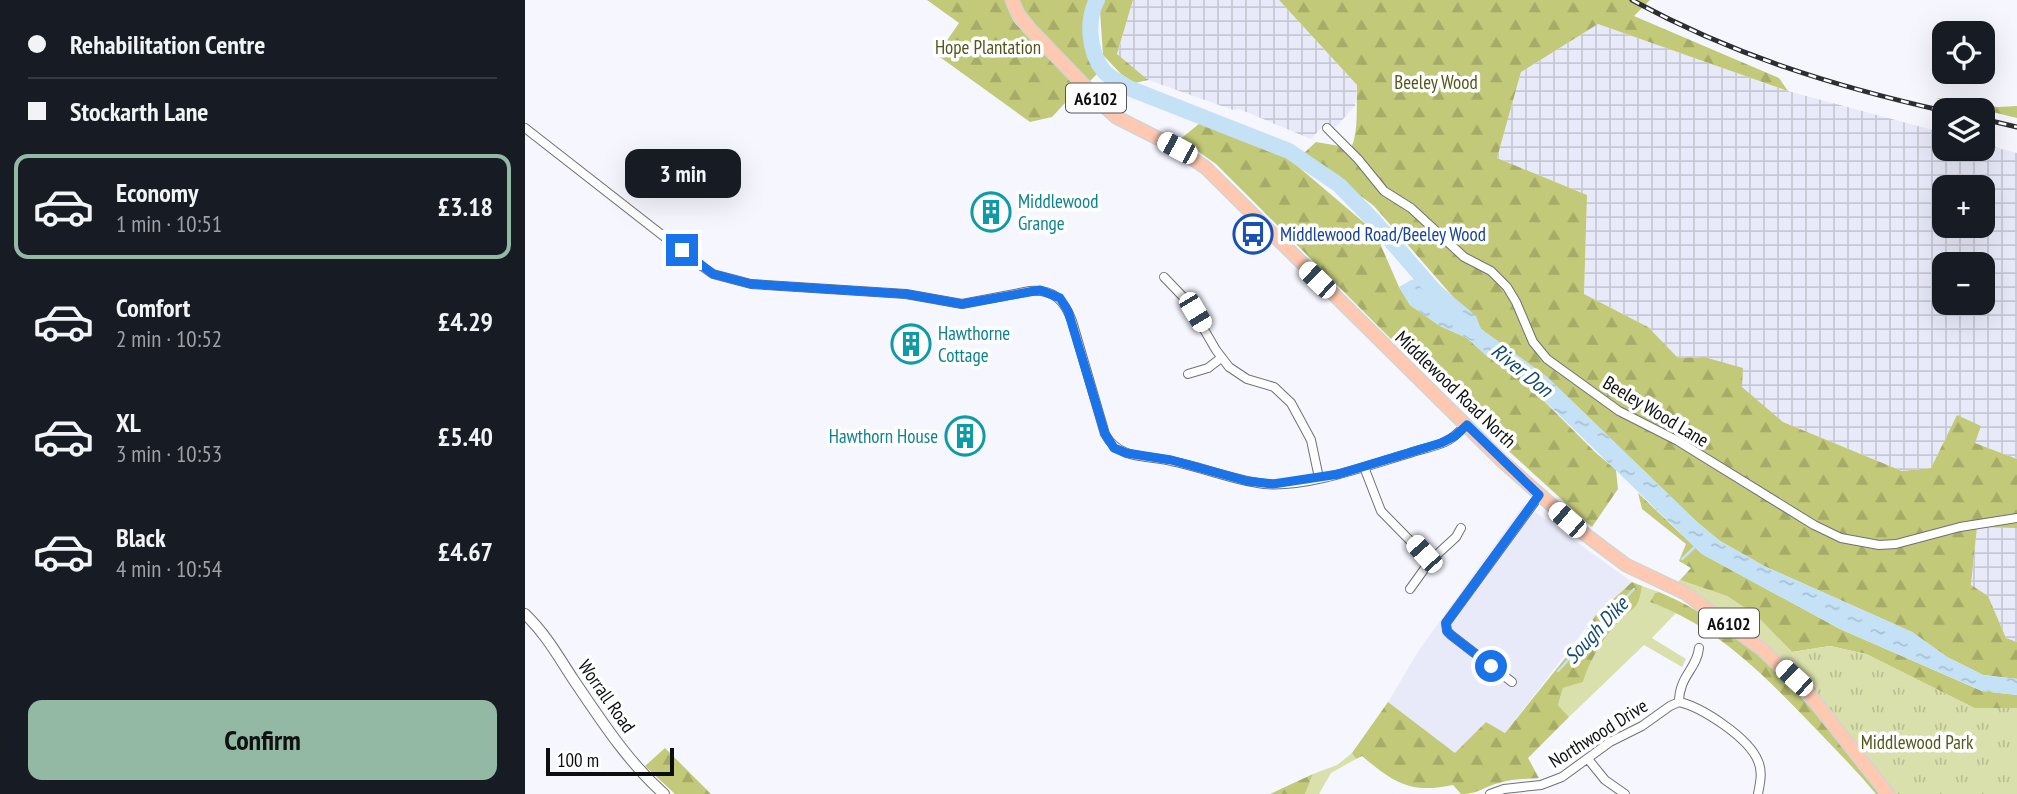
<!DOCTYPE html>
<html lang="en">
<head>
<meta charset="utf-8">
<style>
  body { margin:0; font-family:"PT Sans Narrow",sans-serif; background:#242831; color:#f1f3f6; height:100vh; display:flex; flex-direction:column; font-size:26px; white-space:nowrap }
  * { box-sizing:border-box; margin:0 }
  p { font-size:23px; color:#9ea1a6 }
  .icon { flex:none; width:38px; height:38px; fill:none; stroke:currentColor; stroke-width:2; stroke-linecap:round; stroke-linejoin:round }
  .map { position:relative; flex:1; overflow:hidden }
  .sheet { display:flex; flex-direction:column; background:#171b24; width:525px }
  .sheet>* { flex:none }
  .banner { display:grid; align-content:center; height:154px; padding:0 28px; background:#171b24 }
  .tools { position:absolute; left:1407px; top:21px; display:grid; gap:14px }
  .tools a { display:grid; place-items:center; width:63px; height:63px; border-radius:14px; background:#171b24; box-shadow:0 7px 28px #0002; font-size:35px }
  .scale { position:absolute; left:21px; bottom:18px; width:128px; box-sizing:border-box; padding-left:7px; border:4px solid #0d0e10; border-top:0; font-size:19px; line-height:24px; white-space:nowrap; color:#0d0e10; -webkit-text-stroke:5px #fff; paint-order:stroke }
  .end { position:absolute; width:32px; height:32px; margin:-16px; border:9px solid #1a73e8; background:#fff; box-shadow:0 0 0 4px #fff }
  .from { border-radius:50% }
  .bubble { position:absolute; height:49px; border-radius:14px; background:#171b24; box-shadow:0 7px 28px #0002; font-size:23px; font-weight:600; line-height:49px; text-align:center }
  .car { position:absolute; width:21px; height:42px; margin:-21px -10px; border-radius:9px; box-shadow:0 0 5px 2px #0007; background:linear-gradient(#fff 24%,#345 0 40%,#fff 0 76%,#345 0 86%,#fff 0) }
  .banner b { display:flex; align-items:center; gap:24px; height:66px; font-size:26px }
  .banner b+b { border-top:2px solid #363941 }
  .banner i { width:18px; height:18px; background:#f1f3f6 }
  ul { padding:0; list-style:none }
  li { display:flex; align-items:center; gap:21px; height:105px; margin:0 14px 10px; padding:0 14px; border:4px solid transparent; border-radius:14px }
  li div { flex:1 }
  li b { display:block; font-size:26px }
  li em { font-style:normal; font-weight:600 }
  li.selected { border-color:#93b9a5 }
  li>.icon { width:63px; height:63px; stroke-width:1.5 }
  .button { display:flex; gap:14px; margin-top:auto; padding:14px 28px }
  .button a { flex:1; height:80px; border-radius:14px; background:#93b9a5; color:#111; font-size:28px; font-weight:600; line-height:80px; text-align:center }
  main { display:flex; flex:1; min-height:0 }
  .map>svg:first-child { display:block }
  .built { fill:#e9eaf9 }
  .industrial { fill:url(#industrial-grid); fill-rule:evenodd }
  .green { fill:#dae0ab }
  .forest { fill:url(#forest-firs) }
  .park { fill:url(#park-tufts) }
  .water { fill:url(#water-ripples) }
  .lines { fill:none; stroke-linecap:round; stroke-linejoin:round }
  .stream { stroke:#c5e1f6; stroke-width:2.5 }
  .river { stroke:#c5e1f6; stroke-width:16 }
  .minor-casing { stroke:#707177; stroke-width:10 }
  .tertiary-casing { stroke:#707177; stroke-width:12 }
  .primary-casing { stroke:#d3d4d4; stroke-width:15 }
  .minor { stroke:#fff; stroke-width:8 }
  .tertiary { stroke:#fff; stroke-width:10 }
  .primary { stroke:#ffc8b1; stroke-width:12 }
  .rail-casing { stroke:#2d2e31; stroke-width:5 }
  .rail { stroke:#fff; stroke-width:2.5; stroke-dasharray:8; stroke-linecap:butt }
  .route { stroke:#1a73e8; stroke-width:9 }
  .labels { text-anchor:middle; dominant-baseline:central; stroke-width:7; stroke-linejoin:round; paint-order:stroke }
  .shield { fill:#fff; stroke:#565658; stroke-width:2 }
  .shield-label { font-size:18px; font-weight:bold; fill:#0d0e10 }
  .park-label { font-size:19px; fill:#53571b; stroke:#fff }
  .culture-label { font-size:19px; fill:#0d838f; stroke:#fff; text-anchor:start }
  .transit-label { font-size:19px; fill:#164399; stroke:#fff; text-anchor:start }
  .street-label { font-size:19px; fill:#0d0e10; stroke:#fff }
  .water-label { font-size:21px; font-style:italic; fill:#134b6e; stroke:#fff }
</style>
</head>
<body>
<main>
<section class="sheet">
<div class="banner">
<b><i class="from"></i>Rehabilitation Centre</b>
<b><i></i>Stockarth Lane</b>
</div>
<ul>
<li class="selected"><svg class="icon" aria-label="car" viewBox="0 0 24 24"><path d="M5 17H2v-5l4-1 3-4h7l3 4 3 1v5h-3M9 17h6M6 11h13"/><circle cx="7" cy="17" r="2"/><circle cx="17" cy="17" r="2"/></svg><div><b>Economy</b><p>1 min · 10:51</p></div><em>£3.18</em></li>
<li><svg class="icon" aria-label="car" viewBox="0 0 24 24"><path d="M5 17H2v-5l4-1 3-4h7l3 4 3 1v5h-3M9 17h6M6 11h13"/><circle cx="7" cy="17" r="2"/><circle cx="17" cy="17" r="2"/></svg><div><b>Comfort</b><p>2 min · 10:52</p></div><em>£4.29</em></li>
<li><svg class="icon" aria-label="car" viewBox="0 0 24 24"><path d="M5 17H2v-5l4-1 3-4h7l3 4 3 1v5h-3M9 17h6M6 11h13"/><circle cx="7" cy="17" r="2"/><circle cx="17" cy="17" r="2"/></svg><div><b>XL</b><p>3 min · 10:53</p></div><em>£5.40</em></li>
<li><svg class="icon" aria-label="car" viewBox="0 0 24 24"><path d="M5 17H2v-5l4-1 3-4h7l3 4 3 1v5h-3M9 17h6M6 11h13"/><circle cx="7" cy="17" r="2"/><circle cx="17" cy="17" r="2"/></svg><div><b>Black</b><p>4 min · 10:54</p></div><em>£4.67</em></li>
</ul>
<div class="button"><a>Confirm</a></div>
</section>
<div class="map">
<svg width="1492" height="794" viewBox="0 0 1492 794">
  <defs>
    <pattern id="industrial-grid" width="8" height="8" patternUnits="userSpaceOnUse" patternTransform="scale(1.75)"><rect width="8" height="8" fill="#e9eaf9"/><path d="M0 4h8M4 0v8" fill="none" stroke="#c7c8d4"/></pattern>
    <pattern id="forest-firs" width="22" height="20" patternUnits="userSpaceOnUse" patternTransform="scale(1.75)"><rect width="22" height="20" fill="#c2c978"/><path d="M5 1l3.5 6h-7zM16 11l3.5 6h-7z" fill="#a6ab67"/></pattern>
    <pattern id="park-tufts" width="24" height="20" patternUnits="userSpaceOnUse" patternTransform="scale(1.75)"><rect width="24" height="20" fill="#dae0ab"/><path d="M3 7l-1-3M5 7V3M7 7l1-3M15 17l-1-3M17 17v-4M19 17l1-3" fill="none" stroke="#babf92"/></pattern>
    <pattern id="water-ripples" width="26" height="14" patternUnits="userSpaceOnUse" patternTransform="scale(1.75)"><rect width="26" height="14" fill="#c5e1f6"/><path d="M2 4q2-2 4 0t4 0M15 11q2-2 4 0t4 0" fill="none" stroke="#a8c0d2"/></pattern>
  </defs>
  <rect width="100%" height="100%" fill="#f6f7fe"/>
  <path class="built" d="M999,504l108,78 -37,34 -90,117 -19,-11 -30,32 -68,-52 31,-52z"/>
  <path class="industrial" d="M608,0h146l78,85 -2,21 -22,24 -8,-6 -14,15 -72,-30 -6,1 -85,-30 -31,-25z
    M1073,24l190,67 156,42v16h39v-5l34,9v306l-42,-16 -18,-28 -26,53 -29,3 -119,-49 -79,-65 -26,1 -30,-31 -64,-33 3,-99 -90,-37 24,-86zM1419,187h39v39h-39zM1419,264h39v39h-39z
    M1452,527l40,1v114l-11,-4 -18,-42 -17,-10z"/>
  <path class="green" d="M1155,580l47,16 29,19 36,37 9,25 -61,-51 -65,-43z
    M1117,586l17,6 -4,1 -5,9 27,10 -25,26 34,21 -4,8 -38,-22 -75,72 -11,-12 5,-17 20,-6c7,-22 20,-44 36,-61 16,-16 19,-9 23,-35z
    M827,753l4,6 -25,14 -12,21h-14l8,-20 24,-9z"/>
  <path class="forest" d="M402,0h78l9,22 64,67 -26,28 -22,5 -93,-67 22,-32z
    M492,0h74c-11,25 -6,50 6,74l-9,9 -63,-67z
    M580,0h28l-16,54 31,26 -13,3 -14,-9 -18,-19 -3,-44z
    M754,0h371l-16,16 145,62 9,13 -190,-67 -77,48 -24,86 90,37 -3,99 64,33 30,31 26,-1 39,11 -1,19 41,35 119,49 29,-3 26,-53 24,11 -6,17 42,16v69l-40,-1 -6,58 17,11 18,42 11,4v37l-34,-4 -36,-18 -35,-25 -148,-66 -44,-25 -23,-19 -150,-145 -66,-48 -107,-123 -70,-53 12,-11 35,6c8,-17 5,-43 6,-63z
    M1410,98l63,9 19,-1v12z
    M675,123l88,35 87,74 24,55 11,18 30,21 27,12 21,19 31,19 76,76 21,18 2,19 -26,38 -91,-83 -112,-107 -173,-173 -20,-14 -18,-9z
    M1113,493l64,61 138,75 142,62 35,4v13h-43l-108,-54 -36,-8 -38,6 -36,-37 -29,-19 -47,-16 11,-12 -12,-7 7,-17 -44,-35z
    M1107,582l10,4c-4,26 -7,19 -23,35 -16,17 -29,39 -36,61l-20,6 -5,17 11,12 -41,41 11,20c-13,1 -28,1 -40,5 -16,4 -20,11 -38,11l-8,-9c-42,9 -59,-2 -91,-29l-6,3 -4,-6 36,-51 67,51 31,-31 19,11 78,-97 12,-20z
    M1134,592c99,42 158,121 222,202h-5c-19,-23 -41,-45 -62,-67 -49,-51 -96,-100 -164,-125l5,-9z
    M140,748l46,46h-36l-30,-28z
    M788,774l-8,20h-35z"/>
  <path class="park" d="M1305,646l36,8 108,54h43v86h-124l-92,-117 -9,-25z"/>
  <path class="water" d="M904,276l47,40 5,13 66,48 150,145 23,19 44,25 148,66 35,25 36,18 34,4v16l-35,-4 -142,-62 -138,-75 -183,-178 -31,-19 -21,-19 -27,-12 -30,-21 -11,-18 12,-7z"/>
  <g class="lines">
    <path class="stream" d="M1157,559l15,-14
      M1033,671l76,-82"/>
    <path class="river" d="M572,0c-11,20 -8,52 6,70 5,7 16,12 23,17l163,64 50,34 34,35 89,103 11,8"/>
    <g class="minor-casing">
      <path id="minor" d="M0,128l178,139 10,7 38,10 155,10 56,10 68,-13c24,-2 34,9 42,30l33,113c14,26 41,21 66,27 31,6 61,19 93,23 43,4 105,-19 146,-31 11,-4 24,-6 35,-11 9,-4 15,-11 21,-17
        M802,128l31,31 26,32 27,17 53,49 27,14 16,16 9,15 17,40 14,17 72,52 59,30 136,84 27,13 38,7 17,-1 64,-17 57,-9
        M639,277l24,25 28,48 13,17 18,12 27,8 17,16 20,37 8,38
        M663,374l20,-6 13,-10
        M839,467l17,44 49,50
        M885,589l20,-28 26,-24 5,-9
        M1174,648c-2,21 -20,28 -20,54 23,5 70,36 79,59 5,11 2,22 0,33
        M987,682l-61,-47 -4,-4 -1,-8 93,-127
        M1063,759l17,21 20,14
        M965,794l14,-5 37,-4 21,-8 48,-35 32,-16 28,-20 9,-4"/>
    </g>
    <g class="tertiary-casing">
      <path id="tertiary" d="M0,614c20,19 33,42 48,65 28,41 54,82 91,115"/>
    </g>
    <g class="primary-casing">
      <path id="primary" d="M487,0l6,14 11,14 76,79 11,10 61,31 29,20 295,292 81,72 44,33 59,28 78,57 46,44 79,100"/>
    </g>
    <use href="#minor" class="minor"/>
    <use href="#tertiary" class="tertiary"/>
    <use href="#primary" class="primary"/>
    <g class="rail-casing">
      <path id="rail" d="M1107,0c101,55 201,86 312,111
        M1458,119l34,8"/>
    </g>
    <use href="#rail" class="rail"/>
  </g>
  <g class="lines">
    <path class="route" d="M157,250l31,24 38,10 155,10 56,10 78,-14 20,8 8,13 37,123 9,14 12,5 45,7 76,21 26,3 66,-10 102,-31 14,-7 12,-11 72,70 -93,128 1,8 4,4 40,31"/>
  </g>
  <defs>
    <g id="building-ring" transform="scale(2.0125)"><circle r="9.5" fill="#fff" stroke="#0f9aa8" stroke-width="1.5"/><path d="M-4-6H4V6H1V3H-1V6H-4ZM-2.5-4.3h1.7v1.8h-1.7ZM.8-4.3h1.7v1.8H.8ZM-2.5-1h1.7V.8h-1.7ZM.8-1h1.7V.8H.8Z" fill="#0f9aa8"/></g>
    <g id="bus-ring" transform="scale(2.0125)"><circle r="9.5" fill="#fff" stroke="#1a4fb4" stroke-width="1.5"/><path d="M-5-6H5V4H4V6H2V4H-2V6H-4V4H-5ZM-3.5-4V0h7V-4ZM-3.5 1.2v1.5H-2V1.2ZM2 1.2v1.5H3.5V1.2Z" fill="#1a4fb4"/></g>
  </defs>
  <g fill-rule="evenodd">
    <use href="#building-ring" x="466" y="212"/>
    <use href="#bus-ring" x="728" y="234"/>
    <use href="#building-ring" x="386" y="344"/>
    <use href="#building-ring" x="440" y="436"/>
  </g>
  <g class="labels">
    <g class="shield">
      <rect x="541" y="83.5" width="60" height="29" rx="5"/>
      <rect x="1174" y="608.5" width="60" height="29" rx="5"/>
    </g>
    <g class="shield-label">
      <text x="571" y="98">A6102</text>
      <text x="1204" y="623">A6102</text>
    </g>
    <g class="park-label">
      <text x="463" y="47">Hope Plantation</text>
      <text x="911" y="82">Beeley Wood</text>
      <text x="1392" y="742">Middlewood Park</text>
    </g>
    <g class="culture-label">
      <text x="493" y="201">Middlewood<tspan x="493" dy="22">Grange</tspan></text>
      <text x="413" y="333">Hawthorne<tspan x="413" dy="22">Cottage</tspan></text>
      <text x="413" y="436" text-anchor="end">Hawthorn House</text>
    </g>
    <g class="transit-label">
      <text x="755" y="234">Middlewood Road/Beeley Wood</text>
    </g>
    <g class="street-label">
      <text transform="translate(931 389) rotate(44)">Middlewood Road North</text>
      <text transform="translate(1131 411) rotate(31)">Beeley Wood Lane</text>
      <text transform="translate(82 696) rotate(55)">Worrall Road</text>
      <text transform="translate(1073 733) rotate(-32)">Northwood Drive</text>
    </g>
    <g class="water-label">
      <text transform="translate(997 370) rotate(39)">River Don</text>
      <text transform="translate(1071 630) rotate(-47)">Sough Dike</text>
    </g>
  </g>
</svg>
<div class="tools">
<a><svg class="icon" aria-label="locate" viewBox="0 0 24 24"><circle cx="12" cy="12" r="6"/><path d="M12 2v4M12 18v4M2 12h4M18 12h4"/></svg></a>
<a><svg class="icon" aria-label="layers" viewBox="0 0 24 24"><path d="M12 4l9 5-9 5-9-5zM3 14l9 5 9-5"/></svg></a>
<a>+</a>
<a>−</a>
</div>
<div class="scale">100 m</div>
<i class="end from" style="left:966px;top:666px"></i>
<i class="end" style="left:157px;top:250px"></i>
<div class="bubble" style="left:100px;top:149px;width:116px">3 min</div>
<i class="car" style="left:652px;top:148px;rotate:298deg"></i>
<i class="car" style="left:792px;top:280px;rotate:314deg"></i>
<i class="car" style="left:670px;top:312px;rotate:149deg"></i>
<i class="car" style="left:1042px;top:520px;rotate:311deg"></i>
<i class="car" style="left:899px;top:554px;rotate:318deg"></i>
<i class="car" style="left:1269px;top:678px;rotate:313deg"></i>
</div>
</main>
</body>
</html>
